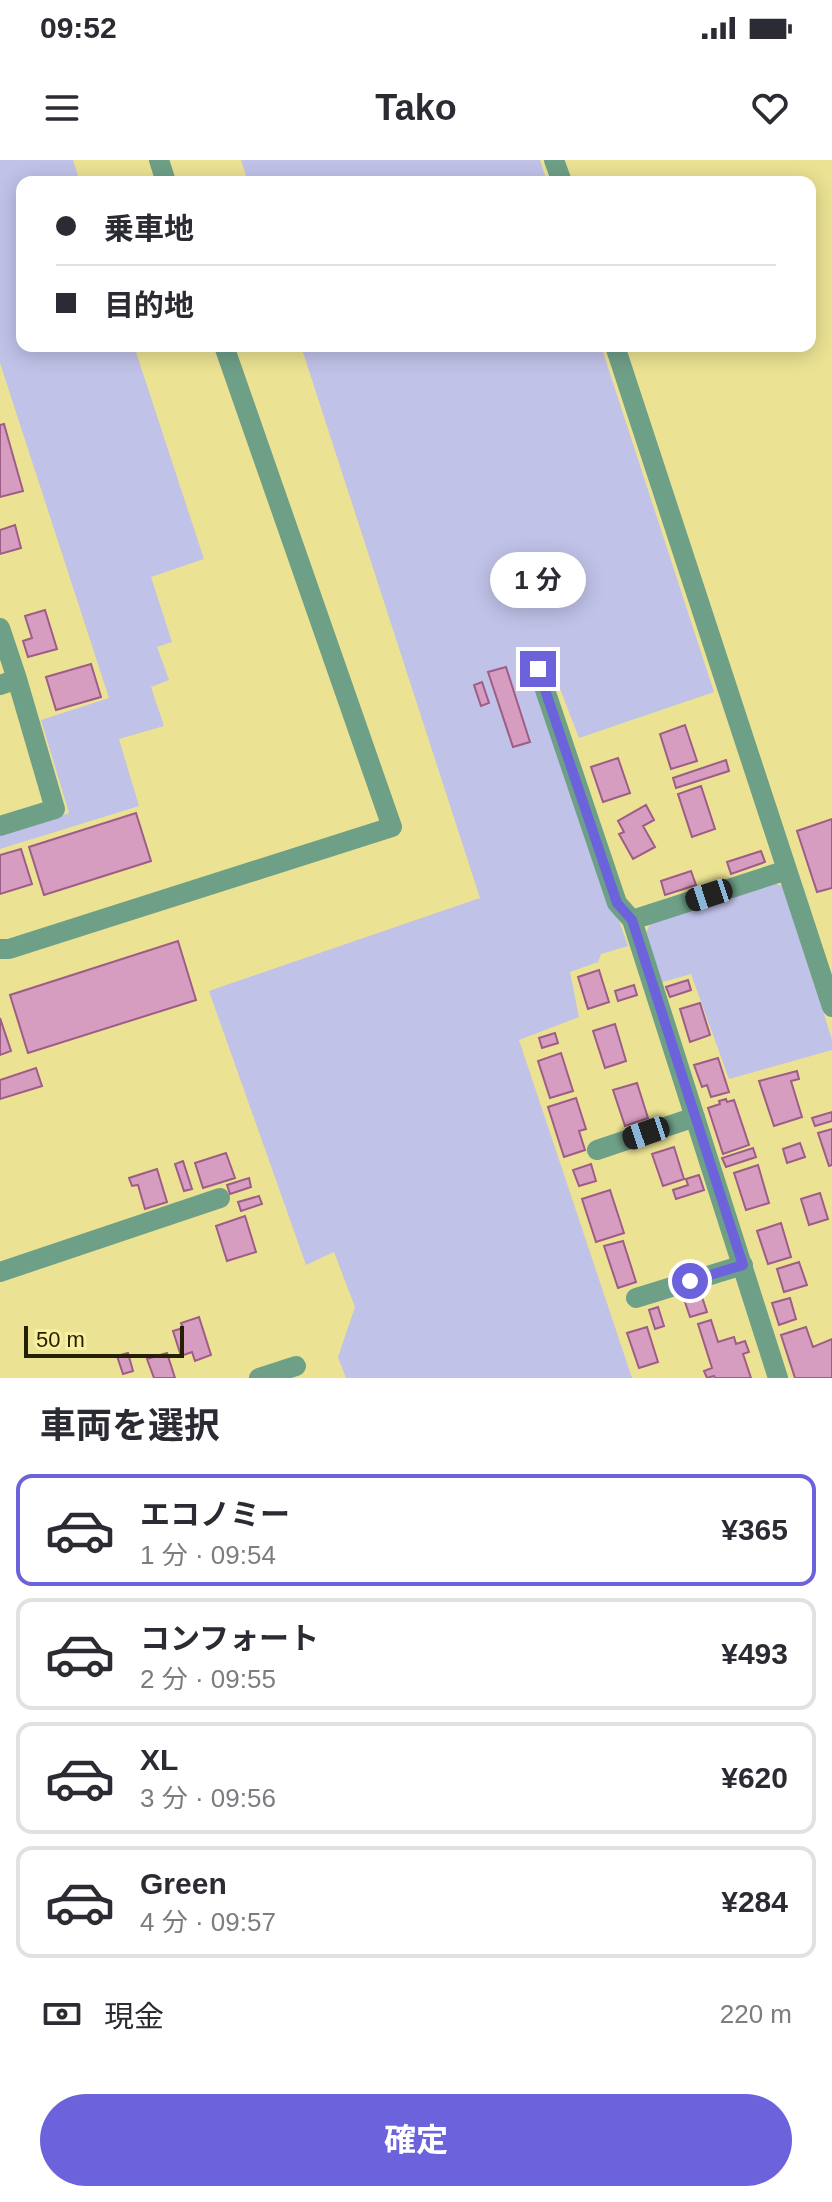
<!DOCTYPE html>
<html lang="ja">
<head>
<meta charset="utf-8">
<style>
  body { margin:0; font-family:Arial,"Noto Sans JP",sans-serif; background:#f7f7f7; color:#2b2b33; height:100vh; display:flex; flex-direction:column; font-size:30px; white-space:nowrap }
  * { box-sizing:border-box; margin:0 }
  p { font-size:26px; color:#7c7c81 }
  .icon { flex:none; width:44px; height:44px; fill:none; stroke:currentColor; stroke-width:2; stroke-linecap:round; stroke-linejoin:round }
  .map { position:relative; height:1218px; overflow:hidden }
  .drawer { display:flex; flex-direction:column; background:#fff; flex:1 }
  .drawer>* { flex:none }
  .hud { position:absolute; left:16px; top:16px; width:800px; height:176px; border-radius:16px; box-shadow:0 4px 20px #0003; display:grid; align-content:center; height:176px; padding:0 40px; background:#fff }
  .scale { position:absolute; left:24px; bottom:20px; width:160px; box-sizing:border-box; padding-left:8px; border:4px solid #231f00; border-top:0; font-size:22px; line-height:28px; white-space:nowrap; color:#231f00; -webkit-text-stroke:6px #f9efa0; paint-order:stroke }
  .end { position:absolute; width:36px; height:36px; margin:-18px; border:10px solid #6b62dc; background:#fff; box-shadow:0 0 0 4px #fff }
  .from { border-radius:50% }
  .bubble { position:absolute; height:56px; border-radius:28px; background:#fff; box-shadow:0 4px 20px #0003; font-size:26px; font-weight:700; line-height:56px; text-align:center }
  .car { position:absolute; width:24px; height:48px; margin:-24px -12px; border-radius:10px; box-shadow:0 0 6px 2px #0007; background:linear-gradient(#222 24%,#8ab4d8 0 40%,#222 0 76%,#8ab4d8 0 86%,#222 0) }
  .hud b { display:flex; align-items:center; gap:28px; height:76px; font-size:30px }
  .hud b+b { border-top:2px solid #e1e1e2 }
  .hud i { width:20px; height:20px; background:#2b2b33 }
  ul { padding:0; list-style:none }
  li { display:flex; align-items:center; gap:24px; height:112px; margin:0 16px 12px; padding:0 24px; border:4px solid #e1e1e2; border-radius:16px }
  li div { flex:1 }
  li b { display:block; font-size:30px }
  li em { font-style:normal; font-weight:700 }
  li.active { border-color:#6b62dc }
  li>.icon { width:72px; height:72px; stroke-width:1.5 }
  h2 { padding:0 40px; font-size:36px; line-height:96px }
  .pay { display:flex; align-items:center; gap:20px; height:88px; padding:0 40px; font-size:30px }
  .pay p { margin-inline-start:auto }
  .primary-button { display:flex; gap:16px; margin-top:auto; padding:16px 40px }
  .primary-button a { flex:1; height:92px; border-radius:48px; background:#6b62dc; color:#fff; font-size:32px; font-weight:700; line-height:92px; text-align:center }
  .status { display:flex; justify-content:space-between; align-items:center; height:56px; padding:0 40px; background:#fff; direction:ltr }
  .status svg { height:22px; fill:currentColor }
  header { display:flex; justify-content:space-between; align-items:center; height:104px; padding:0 40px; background:#fff; font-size:36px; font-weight:700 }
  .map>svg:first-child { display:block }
  .green { fill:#c0c2e8 }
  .building { fill:#d79dc0; stroke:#9e5d86; stroke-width:2 }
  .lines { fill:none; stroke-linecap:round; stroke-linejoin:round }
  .minor { stroke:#6e9f87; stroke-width:20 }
  .route { stroke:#6b62dc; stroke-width:10 }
</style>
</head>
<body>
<div class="status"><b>09:52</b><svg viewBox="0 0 49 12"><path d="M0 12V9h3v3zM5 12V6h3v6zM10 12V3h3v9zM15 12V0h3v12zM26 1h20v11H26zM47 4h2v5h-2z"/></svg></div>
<header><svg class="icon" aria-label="menu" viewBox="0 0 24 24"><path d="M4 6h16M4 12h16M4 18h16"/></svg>Tako<svg class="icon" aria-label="heart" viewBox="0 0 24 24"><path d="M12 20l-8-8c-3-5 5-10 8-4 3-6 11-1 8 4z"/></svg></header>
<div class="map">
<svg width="832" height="1218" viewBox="0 0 832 1218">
  <rect width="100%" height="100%" fill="#ebe293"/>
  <path class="green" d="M0,0h73l7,22h-58v164h112l70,213 -53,18 21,65 -15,5 12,33 -18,7 13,39 -45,13 20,67 -139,43v-14l69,-22 -28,-93 68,-22 -109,-335z
    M241,0h299l7,22h-299z
    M301,186h300l113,346 -135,46 -30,-78 -20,6 99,280 -27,8 -3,8 -28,10 9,45 -60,23 113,338h-286l-8,-21 17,-50 -21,-55 -28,13 -97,-274 271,-93z
    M774,723l11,4 47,153v10l-103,29 -38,-105 -32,9 -16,-43 9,-21z"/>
  <path class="building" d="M4,264l19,67 -23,6v-72z
    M15,365l6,23 -21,6v-24z
    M45,450l12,39 -29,8 -5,-16 9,-3 -7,-22z
    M91,504l10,33 -45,13 -10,-33z
    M506,507l24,75 -17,5 -25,-75z
    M482,522l7,21 -8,3 -7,-21z
    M685,565l12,36 -26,8 -11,-35z
    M618,598l12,35 -27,9 -12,-35z
    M726,600l3,11 -53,17 -3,-10z
    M701,626l14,43 -23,8 -14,-43z
    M646,645l8,15 -11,6 12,21 -22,12 -14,-25 5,-2 -6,-11z
    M136,653l15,48 -107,34 -15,-48z
    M832,659v69l-15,4 -20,-61z
    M21,689l11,35 -32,10v-39z
    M761,691l4,11 -34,12 -4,-12z
    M691,711l5,14 -31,10 -4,-14z
    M178,781l18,59 -168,53 -18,-58z
    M599,810l10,32 -21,7 -10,-32z
    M688,820l3,10 -21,7 -4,-10z
    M634,825l3,10 -19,6 -3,-10z
    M700,843l10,32 -20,7 -10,-33z
    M0,858l11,33 -11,4z
    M615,864l11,37 -21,7 -12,-37z
    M555,873l3,10 -16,5 -3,-10z
    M561,893l12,38 -23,7 -12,-37z
    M718,898l11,34 -18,5 -4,-12 -5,2 -8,-22z
    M36,908l6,18 -42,13v-19z
    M797,911l2,8 -8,2 11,36 -28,9 -15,-45z
    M637,923l11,35 -23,8 -12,-36z
    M576,938l10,31 -7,2 6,19 -21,7 -16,-50z
    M726,939l1,3 7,-2 15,45 -26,9 -15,-46 12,-4 -1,-3z
    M832,952v9l-17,5 -3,-8z
    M832,969v36l-3,1 -11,-33z
    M800,983l5,14 -18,6 -4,-14z
    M674,987l10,32 -21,7 -11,-32z
    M753,988l3,9 -30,10 -4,-9z
    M226,993l9,25 -32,10 -8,-25z
    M183,1001l9,28 -8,2 -9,-27z
    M591,1004l5,17 -17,5 -6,-16z
    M758,1005l11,38 -23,7 -12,-37z
    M157,1009l10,33 -22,7 -7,-24 -6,1 -3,-8z
    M699,1015l5,15 -28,9 -3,-9 15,-5 -2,-6z
    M249,1018l2,9 -21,7 -3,-9z
    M610,1030l14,43 -28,9 -14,-43z
    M820,1033l8,26 -19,6 -8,-26z
    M259,1036l3,8 -21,7 -3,-9z
    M245,1056l11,36 -29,9 -11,-35z
    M781,1063l10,34 -23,7 -11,-33z
    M623,1081l13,41 -18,6 -14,-42z
    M799,1102l8,23 -23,7 -7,-23z
    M701,1134l6,18 -17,5 -6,-18z
    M790,1138l6,21 -17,6 -7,-22z
    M658,1147l6,19 -9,3 -6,-19z
    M199,1157l12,38 -16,6 -3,-9 -11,4 -8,-25 10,-3 -2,-5z
    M711,1160l7,22 16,-5 2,7 9,-3 4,11 -6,2 8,24h-36l-1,-2 -7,2 -3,-7 8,-3 -14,-44z
    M647,1167l11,35 -19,6 -12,-35z
    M806,1167l7,20 19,-8v39h-37l-14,-43z
    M128,1193l5,18 -10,3 -6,-18z
    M167,1193l8,25h-21l-7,-19z"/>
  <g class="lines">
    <path class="minor" d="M159,0l7,22
      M554,0l8,22
      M615,186l217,661
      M0,468l17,51 -17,6
      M538,509l79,234 15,17 146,458
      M0,666l55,-17 -38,-130
      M632,760l155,-50
      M0,789h9l383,-122 -168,-481
      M597,990l98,-33
      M0,1112l220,-74
      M636,1138l107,-33
      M259,1218l37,-12"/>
  </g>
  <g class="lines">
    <path class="route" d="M538,509l79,234 15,17 111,345 -53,16"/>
  </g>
</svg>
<div class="scale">50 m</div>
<i class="end from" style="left:690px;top:1121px"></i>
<i class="end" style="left:538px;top:509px"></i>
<div class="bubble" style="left:490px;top:392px;width:96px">1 分</div>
<i class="car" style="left:709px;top:735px;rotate:252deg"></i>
<i class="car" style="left:646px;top:973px;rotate:251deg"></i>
<div class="hud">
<b><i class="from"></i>乗車地</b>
<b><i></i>目的地</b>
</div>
</div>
<section class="drawer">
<h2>車両を選択</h2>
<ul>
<li class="active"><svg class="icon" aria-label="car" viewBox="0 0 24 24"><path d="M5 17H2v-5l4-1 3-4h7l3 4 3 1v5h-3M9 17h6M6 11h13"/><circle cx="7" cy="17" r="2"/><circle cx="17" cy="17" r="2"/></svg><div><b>エコノミー</b><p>1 分 · 09:54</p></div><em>¥365</em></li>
<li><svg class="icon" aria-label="car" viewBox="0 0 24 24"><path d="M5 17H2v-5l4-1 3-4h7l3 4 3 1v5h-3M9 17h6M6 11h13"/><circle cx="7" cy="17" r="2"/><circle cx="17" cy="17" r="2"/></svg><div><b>コンフォート</b><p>2 分 · 09:55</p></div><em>¥493</em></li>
<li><svg class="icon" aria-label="car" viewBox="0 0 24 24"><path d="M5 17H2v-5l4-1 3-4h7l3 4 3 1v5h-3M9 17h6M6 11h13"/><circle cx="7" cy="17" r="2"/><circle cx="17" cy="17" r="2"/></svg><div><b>XL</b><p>3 分 · 09:56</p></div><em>¥620</em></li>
<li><svg class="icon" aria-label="car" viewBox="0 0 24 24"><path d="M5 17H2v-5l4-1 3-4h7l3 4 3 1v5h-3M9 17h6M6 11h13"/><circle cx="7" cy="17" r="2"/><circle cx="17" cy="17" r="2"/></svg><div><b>Green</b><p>4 分 · 09:57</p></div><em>¥284</em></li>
</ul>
<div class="pay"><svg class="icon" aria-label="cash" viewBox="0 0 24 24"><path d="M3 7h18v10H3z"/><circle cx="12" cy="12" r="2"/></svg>現金<p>220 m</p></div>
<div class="primary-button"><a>確定</a></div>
</section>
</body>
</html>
